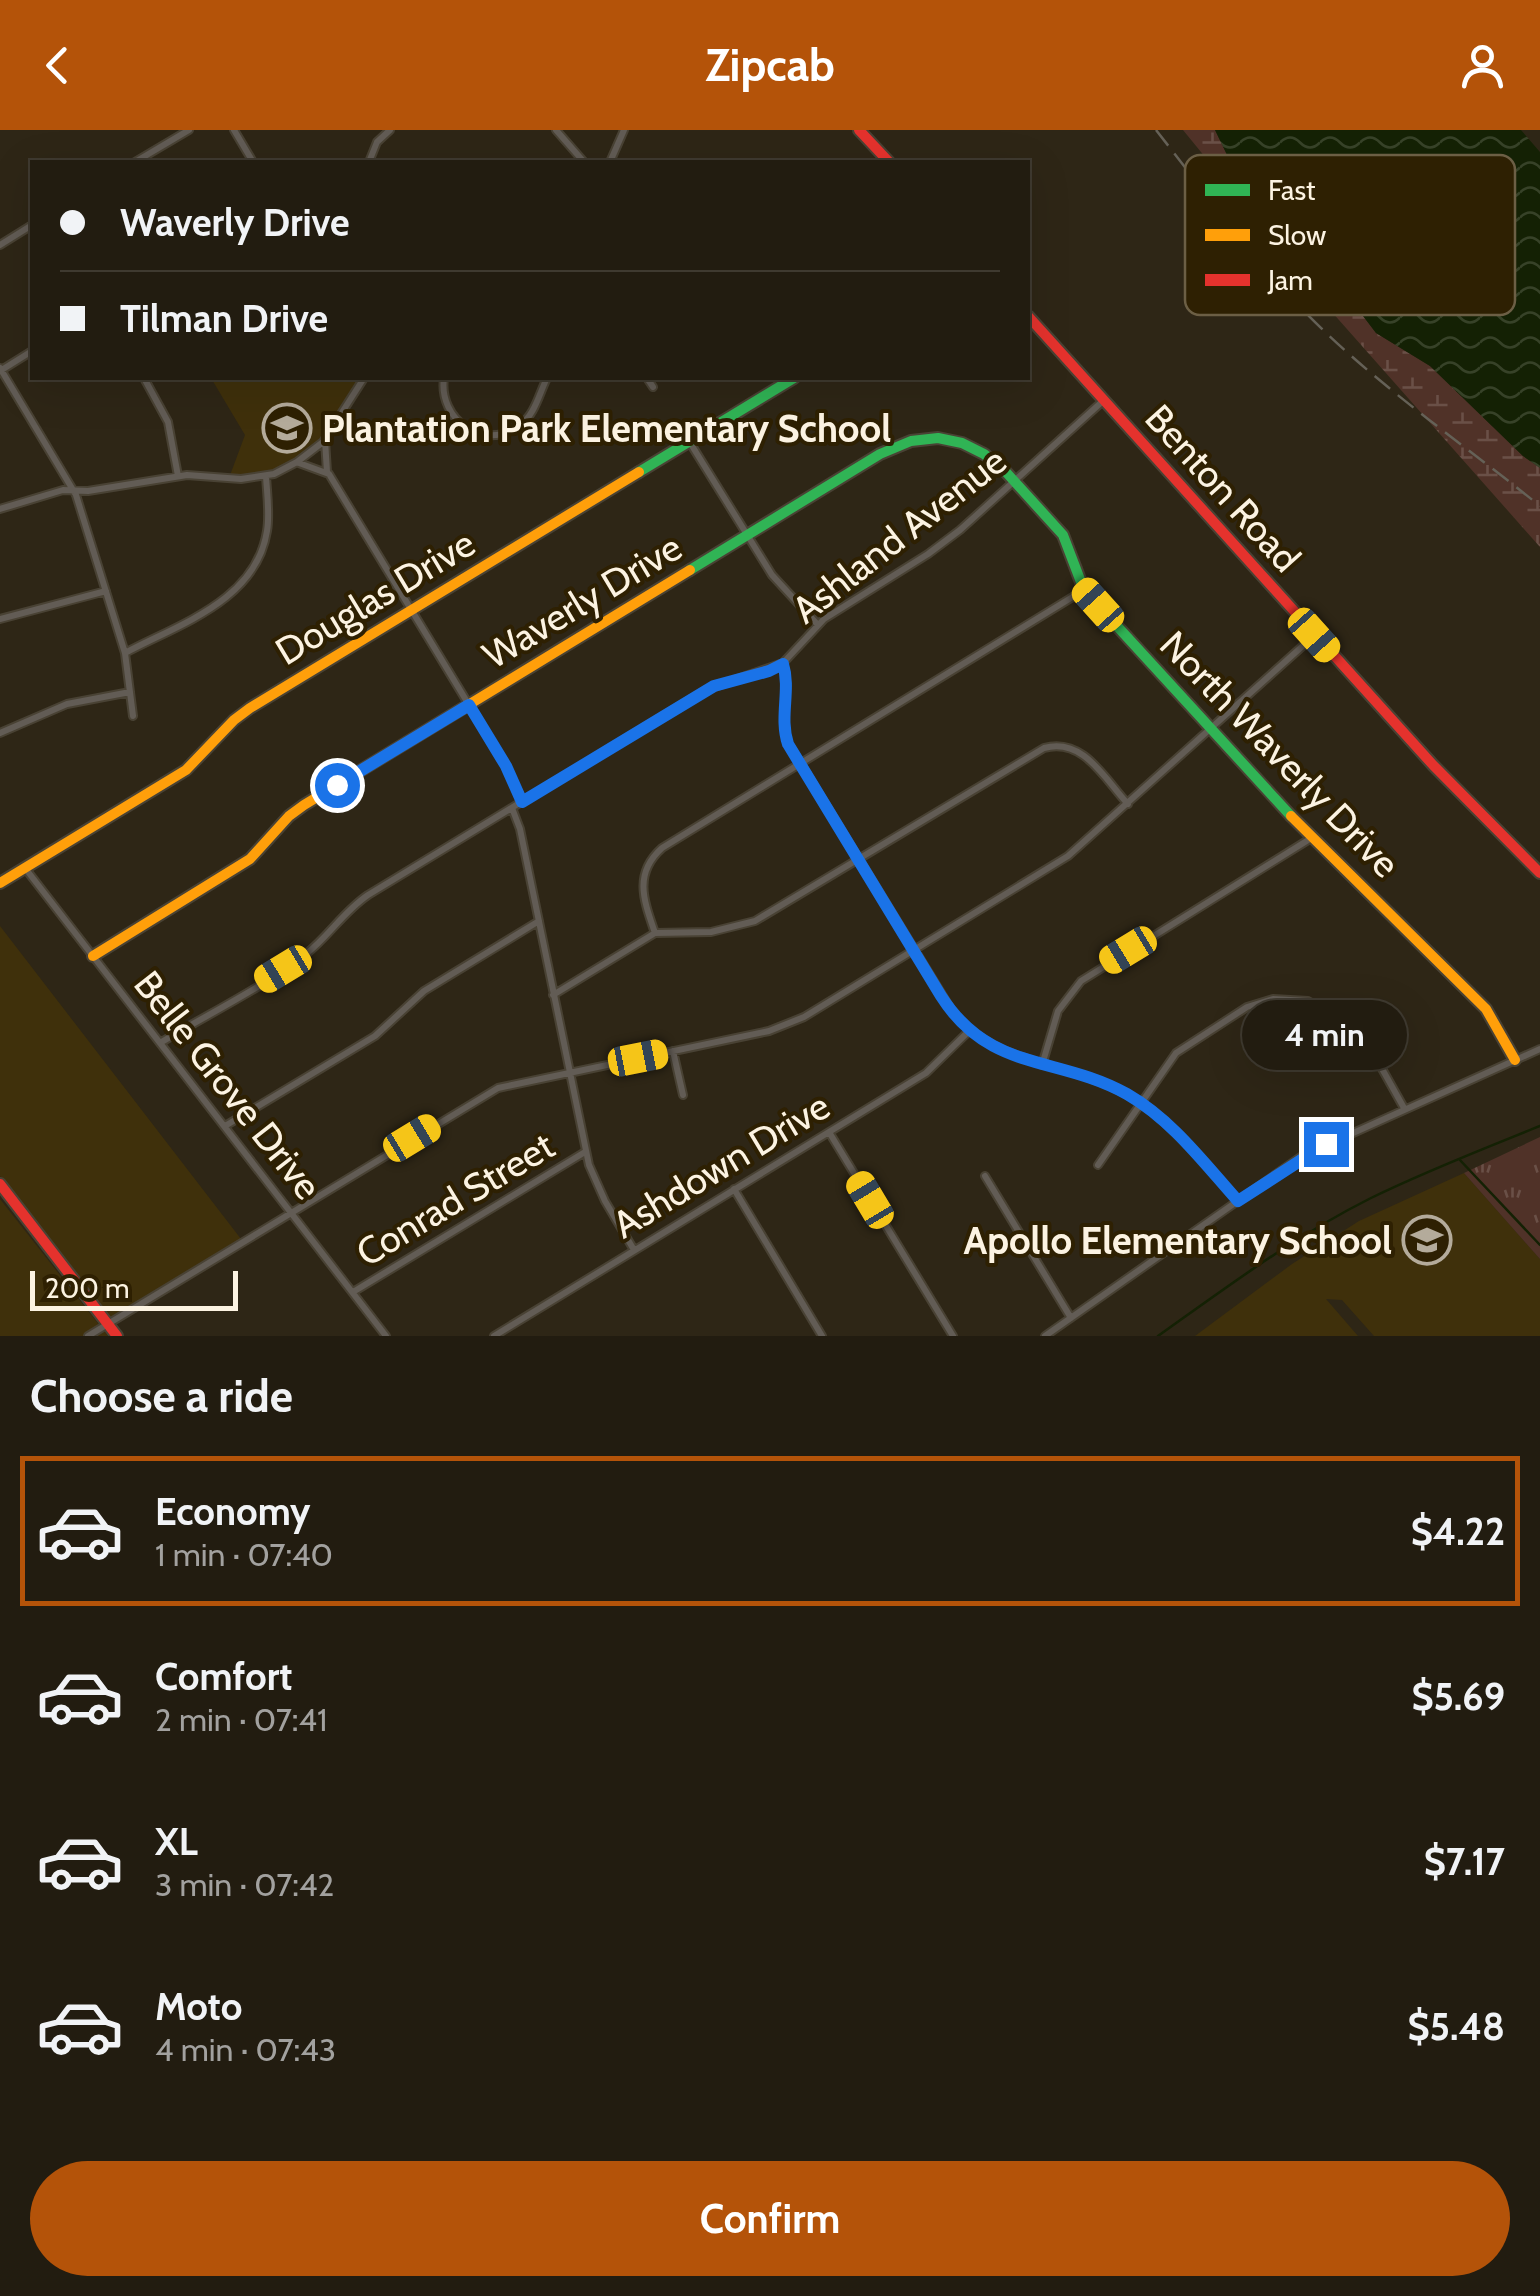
<!DOCTYPE html>
<html lang="en">
<head>
<meta charset="utf-8">
<style>
  body { margin:0; font-family:Cabin,sans-serif; background:#2a2519; color:#f1f3f6; height:100vh; display:flex; flex-direction:column; font-size:38px; white-space:nowrap }
  * { box-sizing:border-box; margin:0 }
  p { font-size:32px; color:#a2a19f }
  .icon { flex:none; width:55px; height:55px; fill:none; stroke:currentColor; stroke-width:2; stroke-linecap:round; stroke-linejoin:round }
  .map { position:relative; height:1206px; overflow:hidden }
  .sheet { display:flex; flex-direction:column; background:#221c10; flex:1 }
  .sheet>* { flex:none }
  .banner { position:absolute; left:30px; top:30px; width:1000px; height:220px; border-radius:0px; box-shadow:0 10px 40px #0002,0 0 0 2px #3f3a30; display:grid; align-content:center; height:220px; padding:0 30px; background:#221c10 }
  .scale { position:absolute; left:30px; bottom:25px; width:208px; box-sizing:border-box; padding-left:10px; border:5px solid #fcf3e2; border-top:0; font-size:28px; line-height:35px; white-space:nowrap; color:#fcf3e2; -webkit-text-stroke:8px #2e2002; paint-order:stroke }
  .end { position:absolute; width:45px; height:45px; margin:-22px; border:12px solid #1a73e8; background:#fff; box-shadow:0 0 0 5px #fff }
  .from { border-radius:50% }
  .bubble { position:absolute; height:70px; border-radius:35px; background:#221c10; box-shadow:0 10px 40px #0002,0 0 0 2px #3f3a30; font-size:32px; font-weight:700; line-height:70px; text-align:center }
  .car { position:absolute; width:30px; height:60px; margin:-30px -15px; border-radius:12px; box-shadow:0 0 8px 2px #0007; background:linear-gradient(#f5c518 24%,#345 0 40%,#f5c518 0 76%,#345 0 86%,#f5c518 0) }
  .banner b { display:flex; align-items:center; gap:35px; height:95px; font-size:38px }
  .banner b+b { border-top:2px solid #3f3a30 }
  .banner i { width:25px; height:25px; background:#f1f3f6 }
  ul { padding:0; list-style:none }
  li { display:flex; align-items:center; gap:30px; height:150px; margin:0 20px 15px; padding:0 10px; border:5px solid transparent; border-radius:0px }
  li div { flex:1 }
  li b { display:block; font-size:38px }
  li em { font-style:normal; font-weight:700 }
  li.selected { border-color:#b45309 }
  li>.icon { width:90px; height:90px; stroke-width:1.5 }
  h2 { padding:0 30px; font-size:45px; line-height:120px }
  .action { display:flex; gap:20px; margin-top:auto; padding:20px 30px }
  .action a { flex:1; height:115px; border-radius:60px; background:#b45309; color:#fff; font-size:40px; font-weight:700; line-height:115px; text-align:center }
  header { display:flex; justify-content:space-between; align-items:center; height:130px; padding:0 30px; background:#b45309; color:#fff; font-size:45px; font-weight:700 }
  .map>svg:first-child { display:block }
  .built { fill:#3f300b }
  .grass { fill:url(#grass-tufts) }
  .wetland { fill:url(#wetland-marsh) }
  .water { fill:url(#water-waves) }
  .lines { fill:none; stroke-linecap:round; stroke-linejoin:round }
  .stream { stroke:#142104; stroke-width:2.5 }
  .street-casing { stroke:#494234; stroke-width:10 }
  .fast-casing { stroke:#494234; stroke-width:14 }
  .slow-casing { stroke:#494234; stroke-width:14 }
  .jam-casing { stroke:#494234; stroke-width:14 }
  .street { stroke:#625c55; stroke-width:6 }
  .fast { stroke:#30b455; stroke-width:10 }
  .slow { stroke:#ff9f0a; stroke-width:10 }
  .jam { stroke:#e5322d; stroke-width:10 }
  .rail { stroke:#656157; stroke-width:2.5; stroke-dasharray:20 10; stroke-linecap:butt }
  .route { stroke:#1a73e8; stroke-width:12 }
  .labels { text-anchor:middle; dominant-baseline:central; stroke-width:8; stroke-linejoin:round; paint-order:stroke }
  .poi-label { font-size:38px; font-weight:bold; fill:#fcf3e2; stroke:#2e2002; text-anchor:start }
  .street-label { font-size:38px; fill:#fcf3e2; stroke:#2e2002 }
  .key { fill:#2e2002; stroke:#6c5f45; stroke-width:2.5 }
  .key-label { font-size:28px; fill:#fcf3e2 }
</style>
</head>
<body>
<header><svg class="icon" aria-label="back" viewBox="0 0 24 24"><path d="M15 5l-7 7 7 7"/></svg>Zipcab<svg class="icon" aria-label="person" viewBox="0 0 24 24"><circle cx="12" cy="8" r="4"/><path d="M4 21q1-7 8-7t8 7"/></svg></header>
<div class="map">
<svg width="1540" height="1206" viewBox="0 0 1540 1206">
  <defs>
    <pattern id="grass-tufts" width="24" height="20" patternUnits="userSpaceOnUse" patternTransform="scale(2.5)"><rect width="24" height="20" fill="#503228"/><path d="M3 7l-1-3M5 7V3M7 7l1-3M15 17l-1-3M17 17v-4M19 17l1-3" fill="none" stroke="#6a5047"/></pattern>
    <pattern id="wetland-marsh" width="20" height="14" patternUnits="userSpaceOnUse" patternTransform="scale(2.5)"><rect width="20" height="14" fill="#503228"/><path d="M1 5h8M5 5V1M11 12h8M15 12V8" fill="none" stroke="#6a5047"/></pattern>
    <pattern id="water-waves" width="16" height="10" patternUnits="userSpaceOnUse" patternTransform="scale(2.5)"><rect width="16" height="10" fill="#142104"/><path d="M0 5q4-4 8 0t8 0" fill="none" stroke="#374228"/></pattern>
  </defs>
  <rect width="100%" height="100%" fill="#2e2616"/>
  <path class="built" d="M211,248h153l-41,64 -49,32 -45,4 16,-43z
    M0,796l241,313 -133,80 -108,-143z
    M1464,1043l76,86v77h-166l-32,-36 -16,-1 32,37h-163l97,-72 67,-43z
    M0,1069l104,132 4,5h-108z"/>
  <path class="grass" d="M1540,1007v122l-76,-86z"/>
  <path class="wetland" d="M1183,0h32l14,29 34,44 65,67 48,63 54,33 93,90 17,12v79l-209,-236z"/>
  <path class="water" d="M1215,0h306l19,22v316l-17,-12 -93,-90 -54,-33 -48,-63 -65,-67 -34,-44z"/>
  <g class="lines">
    <path class="stream" d="M1459,1029l81,86
      M1158,1206c69,-49 137,-100 213,-138 55,-27 112,-49 169,-72"/>
    <g class="street-casing">
      <path id="street" d="M234,0l19,32
        M556,0l28,32
        M135,32l54,-32
        M369,32l8,-20 13,-12
        M610,32l14,-32
        M0,115l32,-20
        M0,238l76,127 49,158 8,63
        M0,241l32,-20
        M144,248l24,44 10,54
        M444,248c-6,41 39,74 75,48 16,-11 20,-32 28,-48
        M647,248l6,9
        M325,310l2,32
        M689,311l83,134 46,50
        M299,333l30,11 177,292 15,35
        M0,379l63,-19 25,1 99,-16 54,4 33,-5 23,-12 26,-20 41,-64
        M0,489l106,-28
        M125,523c54,-29 131,-52 142,-122 3,-17 0,-37 -1,-55
        M783,533c8,27 -5,54 5,80l166,271c44,51 110,48 166,77 48,24 83,70 118,110
        M0,603l67,-29 63,-12
        M512,678l8,21 69,336 16,36 29,49
        M25,738l361,468
        M655,803c-11,-32 -22,-59 7,-85l422,-258
        M553,865l102,-62 56,-1 44,-11 289,-173c39,-11 60,30 84,56
        M160,913c48,-29 102,-55 146,-89 23,-18 37,-42 62,-59l338,-205 77,-27 41,-44 104,-65 32,-24 144,-130
        M673,921l10,44
        M1042,935l16,-54 23,-30 232,-144
        M225,996l150,-90 49,-45 115,-70
        M829,1002l124,204
        M1098,1035l78,-112 71,-46 26,-8 35,2 28,16 40,41 28,50
        M985,1046l86,142
        M734,1059l88,147
        M353,1162l232,-140
        M88,1206l410,-248 271,-57 35,-14 264,-161 247,-221
        M494,1206l432,-263 43,-42
        M1045,1206l257,-180 238,-107"/>
    </g>
    <g class="fast-casing">
      <path id="fast" d="M639,342l155,-94
        M690,440l190,-116 31,-13 27,-3 24,5 22,11 21,17 58,64 21,55 207,226"/>
    </g>
    <g class="slow-casing">
      <path id="slow" d="M1291,686l195,193 29,51
        M0,753l186,-113 48,-50 16,-12 389,-236
        M93,826l157,-97 39,-43 15,-11 386,-235"/>
    </g>
    <g class="jam-casing">
      <path id="jam" d="M859,0l30,32
        M1028,186l405,449 107,108
        M0,1054l117,152"/>
    </g>
    <use href="#street" class="street"/>
    <use href="#fast" class="fast"/>
    <use href="#slow" class="slow"/>
    <use href="#jam" class="jam"/>
    <path class="rail" d="M1156,0c48,61 95,126 149,182 70,72 157,131 235,194"/>
  </g>
  <g class="lines">
    <path class="route" d="M337,655l132,-80 37,61 16,36 192,-116 55,-15 14,-7c8,26 -4,53 5,80l153,252c49,77 116,59 186,98 45,26 77,69 111,107l88,-57"/>
  </g>
  <defs>
    <g id="school-ring" transform="scale(2.5)"><circle r="9.5" fill="#2e2002" stroke="#b4ab9b" stroke-width="1.5"/><path d="M0-5L7-2L0 1L-7-2ZM-4 1L0 2.5L4 1V4Q0 6-4 4Z" fill="#b4ab9b"/></g>
  </defs>
  <g fill-rule="evenodd">
    <use href="#school-ring" x="287" y="298"/>
    <use href="#school-ring" x="1427" y="1110"/>
  </g>
  <g class="labels">
    <g class="poi-label">
      <text x="322" y="298">Plantation Park Elementary School</text>
      <text x="1392" y="1110" text-anchor="end">Apollo Elementary School</text>
    </g>
    <g class="street-label">
      <text transform="translate(1223 358) rotate(48)">Benton Road</text>
      <text transform="translate(899 405) rotate(-38)">Ashland Avenue</text>
      <text transform="translate(375 467) rotate(-31)">Douglas Drive</text>
      <text transform="translate(582 471) rotate(-31)">Waverly Drive</text>
      <text transform="translate(1280 624) rotate(46)">North Waverly Drive</text>
      <text transform="translate(228 955) rotate(52)">Belle Grove Drive</text>
      <text transform="translate(721 1035) rotate(-31)">Ashdown Drive</text>
      <text transform="translate(455 1069) rotate(-31)">Conrad Street</text>
    </g>
  </g>
  <rect x="1185" y="25" width="330" height="160" rx="15" class="key"/>
  <rect x="1205" y="54" width="45" height="12" fill="#30b455"/>
  <rect x="1205" y="99" width="45" height="12" fill="#ff9f0a"/>
  <rect x="1205" y="144" width="45" height="12" fill="#e5322d"/>
  <g class="key-label">
    <text x="1268" y="70">Fast</text>
    <text x="1268" y="115">Slow</text>
    <text x="1268" y="160">Jam</text>
  </g>
</svg>
<div class="scale">200 m</div>
<i class="end from" style="left:337px;top:655px"></i>
<i class="end" style="left:1326px;top:1014px"></i>
<div class="bubble" style="left:1242px;top:870px;width:165px">4 min</div>
<i class="car" style="left:1098px;top:475px;rotate:318deg"></i>
<i class="car" style="left:1314px;top:505px;rotate:138deg"></i>
<i class="car" style="left:1128px;top:820px;rotate:239deg"></i>
<i class="car" style="left:283px;top:839px;rotate:239deg"></i>
<i class="car" style="left:638px;top:928px;rotate:79deg"></i>
<i class="car" style="left:412px;top:1008px;rotate:59deg"></i>
<i class="car" style="left:870px;top:1070px;rotate:329deg"></i>
<div class="banner">
<b><i class="from"></i>Waverly Drive</b>
<b><i></i>Tilman Drive</b>
</div>
</div>
<section class="sheet">
<h2>Choose a ride</h2>
<ul>
<li class="selected"><svg class="icon" aria-label="car" viewBox="0 0 24 24"><path d="M5 17H2v-5l4-1 3-4h7l3 4 3 1v5h-3M9 17h6M6 11h13"/><circle cx="7" cy="17" r="2"/><circle cx="17" cy="17" r="2"/></svg><div><b>Economy</b><p>1 min · 07:40</p></div><em>$4.22</em></li>
<li><svg class="icon" aria-label="car" viewBox="0 0 24 24"><path d="M5 17H2v-5l4-1 3-4h7l3 4 3 1v5h-3M9 17h6M6 11h13"/><circle cx="7" cy="17" r="2"/><circle cx="17" cy="17" r="2"/></svg><div><b>Comfort</b><p>2 min · 07:41</p></div><em>$5.69</em></li>
<li><svg class="icon" aria-label="car" viewBox="0 0 24 24"><path d="M5 17H2v-5l4-1 3-4h7l3 4 3 1v5h-3M9 17h6M6 11h13"/><circle cx="7" cy="17" r="2"/><circle cx="17" cy="17" r="2"/></svg><div><b>XL</b><p>3 min · 07:42</p></div><em>$7.17</em></li>
<li><svg class="icon" aria-label="car" viewBox="0 0 24 24"><path d="M5 17H2v-5l4-1 3-4h7l3 4 3 1v5h-3M9 17h6M6 11h13"/><circle cx="7" cy="17" r="2"/><circle cx="17" cy="17" r="2"/></svg><div><b>Moto</b><p>4 min · 07:43</p></div><em>$5.48</em></li>
</ul>
<div class="action"><a>Confirm</a></div>
</section>
</body>
</html>
